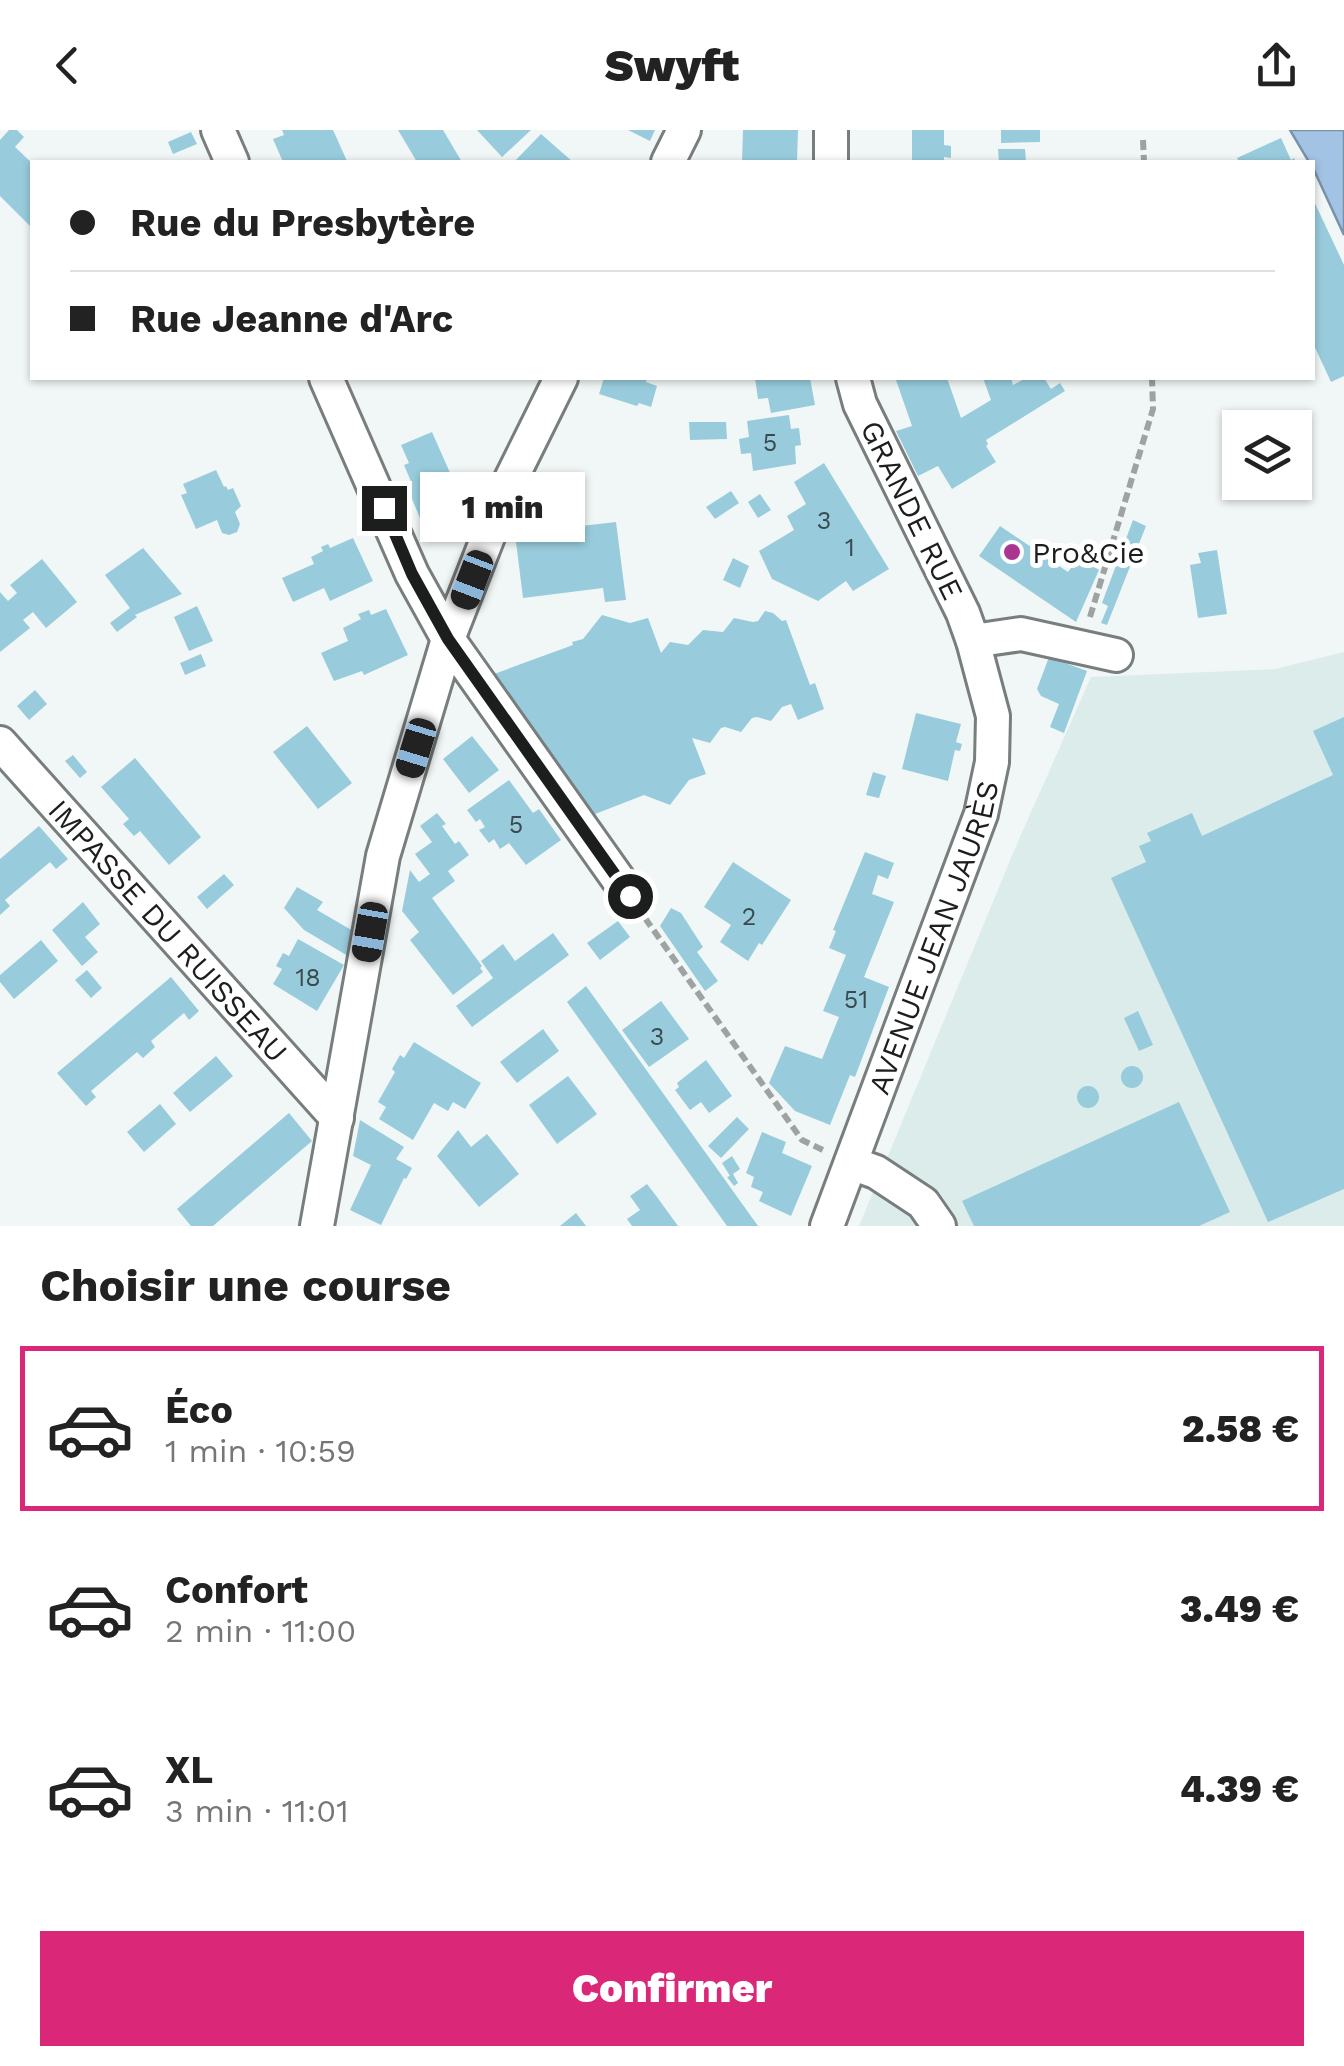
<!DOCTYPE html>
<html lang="fr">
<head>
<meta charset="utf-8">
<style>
  body { margin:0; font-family:"Work Sans",sans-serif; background:#f2f2f2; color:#222; height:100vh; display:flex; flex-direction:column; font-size:38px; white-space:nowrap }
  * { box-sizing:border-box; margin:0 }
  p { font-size:32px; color:#767676 }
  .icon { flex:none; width:55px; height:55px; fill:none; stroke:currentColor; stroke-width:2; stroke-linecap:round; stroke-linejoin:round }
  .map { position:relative; height:1096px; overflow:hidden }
  .details { display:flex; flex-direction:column; background:#fff; flex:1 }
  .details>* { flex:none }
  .hud { position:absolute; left:30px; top:30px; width:1285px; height:220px; border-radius:0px; box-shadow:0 2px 8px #0004; display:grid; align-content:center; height:220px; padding:0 40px; background:#fff }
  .tools { position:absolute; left:1222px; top:280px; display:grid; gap:20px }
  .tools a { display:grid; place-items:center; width:90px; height:90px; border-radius:0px; background:#fff; box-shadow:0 2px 8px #0004; font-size:50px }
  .end { position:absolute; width:45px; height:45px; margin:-22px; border:12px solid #1c1e1e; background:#fff; box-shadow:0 0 0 5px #fff }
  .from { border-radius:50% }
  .bubble { position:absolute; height:70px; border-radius:0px; background:#fff; box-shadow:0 2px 8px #0004; font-size:32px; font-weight:800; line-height:70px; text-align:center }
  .car { position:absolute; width:30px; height:60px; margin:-30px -15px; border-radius:12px; box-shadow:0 0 8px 2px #0007; background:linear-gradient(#222 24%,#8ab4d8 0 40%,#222 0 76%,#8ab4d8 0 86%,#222 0) }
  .hud b { display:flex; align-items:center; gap:35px; height:95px; font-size:38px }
  .hud b+b { border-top:2px solid #e0e0e0 }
  .hud i { width:25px; height:25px; background:#222 }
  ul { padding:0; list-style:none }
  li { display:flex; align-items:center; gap:30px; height:165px; margin:0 20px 15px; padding:0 20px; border:5px solid transparent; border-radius:0px }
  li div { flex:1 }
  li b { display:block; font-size:38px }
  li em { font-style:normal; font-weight:800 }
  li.active { border-color:#db2777 }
  li>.icon { width:90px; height:90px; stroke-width:1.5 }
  h2 { padding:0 40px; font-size:45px; line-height:120px }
  .cta { display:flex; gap:20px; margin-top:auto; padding:20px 40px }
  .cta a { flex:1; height:115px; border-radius:0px; background:#db2777; color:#fff; font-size:40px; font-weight:800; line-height:115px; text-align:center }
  header { display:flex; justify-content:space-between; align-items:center; height:130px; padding:0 40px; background:#fff; font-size:45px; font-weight:800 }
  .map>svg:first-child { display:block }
  .built { fill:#dcecea }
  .water { fill:#a3c3e4; stroke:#7a92a9; stroke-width:2.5 }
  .building { fill:#98ccdc }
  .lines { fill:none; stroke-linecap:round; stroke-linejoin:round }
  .minor-casing { stroke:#787d7d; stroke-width:38 }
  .path { stroke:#9ea3a2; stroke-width:6; stroke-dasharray:10 5; stroke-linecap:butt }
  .minor { stroke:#fff; stroke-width:32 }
  .route { stroke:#1c1e1e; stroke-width:12 }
  .poi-dot { fill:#a9368f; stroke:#fff; stroke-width:4 }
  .labels { text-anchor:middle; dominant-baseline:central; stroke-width:10; stroke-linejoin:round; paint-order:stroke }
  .number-label { font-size:25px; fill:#3b4a4e }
  .street-label { font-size:30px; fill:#1c1e1e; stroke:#fff }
  .poi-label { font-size:30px; fill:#1c1e1e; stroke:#fff; text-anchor:start }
</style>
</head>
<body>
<header><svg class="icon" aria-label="back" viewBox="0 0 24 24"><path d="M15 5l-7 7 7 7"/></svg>Swyft<svg class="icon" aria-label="share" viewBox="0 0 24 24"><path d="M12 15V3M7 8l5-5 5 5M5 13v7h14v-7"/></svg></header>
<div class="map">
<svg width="1344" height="1096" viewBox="0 0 1344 1096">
  <rect width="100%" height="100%" fill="#f1f7f6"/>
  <path class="built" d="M1344,522v574h-485l157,-380 75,-169 184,-8z"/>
  <path class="water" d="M1290,0h54v105l-31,-67 -1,-6h-3z"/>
  <path class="building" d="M9,0h8l7,7 -9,10 17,16v65l-32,-32v-56z
    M282,0h51l14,31 -64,1 -10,-23 11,-4z
    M398,0h45l19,32h-45z
    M477,0h54l-29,27z
    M628,0h27l-5,11z
    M743,0h55l-1,32h-55z
    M912,0h32v15l7,1v12l-7,-1v5h-32z
    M1001,0h39v12l-39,1z
    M191,2l6,12 -24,10 -5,-12z
    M541,4l32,28h-59z
    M1281,8l10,22 3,-2 2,4h-57l-2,-4z
    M998,19h27l1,13h-27z
    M1312,67l32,68v111l-13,6 -19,-41z
    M604,248h43l-1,4 11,4 -6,21 -12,-4 -2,3 -38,-12z
    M755,248h55l5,27 -44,8 -3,-15 -10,1z
    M904,248h43l14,40 30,-18 -8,-22h28l2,7 13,-7h18l7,11 9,-6 5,8 -79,49 2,4 -2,2 10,16 -44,27 -14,-23 -20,10 -22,-45 16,-5 -16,-46z
    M789,285l2,14 8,-1 2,17 -6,1 1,18 -43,7 -2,-18 -10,1 -2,-15 10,-2 -2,-16z
    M689,292h37l1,17 -37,1z
    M432,302l30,68 -42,18 -13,-31 5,-3 -8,-19 5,-2 -8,-18z
    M824,333l65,106 -36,22 -7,-10 -28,20 -46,-22 -13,-28 35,-21 -7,-14 19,-12 -12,-22z
    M216,340l8,17 2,-1 2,4 5,-2 8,18 -6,6 5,12 -3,8 -8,3 -7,-2 -5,-13 -21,9 -15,-34 6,-2 -4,-9z
    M731,361l8,12 -24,16 -9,-12z
    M760,364l11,16 -13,8 -10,-16z
    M554,390l1,9 61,-7 10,78 -21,2 -2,-14 -80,10 -8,-64 24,-3 -1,-10z
    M1133,390l13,6 -39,99 -6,-2 7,-17 -6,-3z
    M1000,396l68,46 11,-15 20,13 -23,52 -97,-66z
    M353,408l20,43 -43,20 -6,-13 -31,14 -11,-24 32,-14 -3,-7 12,-6 -2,-4 7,-3 2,4z
    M143,418l39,46 -47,21 2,2 -20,15 -7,-9 20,-15 -25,-33z
    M1217,420l10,64 -29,4 -8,-53 11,-2 -3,-10z
    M733,428l16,8 -9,22 -17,-8z
    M42,429l35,43 -31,26 -13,-16 -10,8 7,8 -30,24v-60l8,9 9,-8 -7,-8z
    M197,476l16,35 -24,10 -15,-34z
    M386,479l22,46 -44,20 -2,-4 -28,10 -13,-28 27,-12 -5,-13 18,-9 -3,-5 11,-4 2,5z
    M765,481l8,2 9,8 4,-1 24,65 5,-2 9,26 -26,11 -7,-16 -9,3 -11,14 -14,-4 -5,1 -11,14 -16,-5 -4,1 -11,15 -18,-5 14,36 -17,6 -19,25 -26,-10 -54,21 -96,-142 79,-29 -1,-3 11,-3 19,-24 28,8 18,-5 13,35 9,-11 18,3 15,-15 20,2 11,-14 19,4 5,-1z
    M201,524l5,12 -21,9 -5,-12z
    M1049,527l38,14 -23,62 -14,-6 9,-23 -18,-8 -4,-7z
    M35,560l12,14 -18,16 -12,-14z
    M916,583l45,11 -5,18 6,2 -2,7 -5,-1 -7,31 -46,-12z
    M1344,587v472l-76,33 -157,-344 35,-16 -7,-16 12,-5 -4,-8 45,-20 10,23 131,-61 -20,-44z
    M307,596l45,57 -34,26 -45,-57z
    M472,606l27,34 -30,23 -26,-34z
    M73,625l14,17 -7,6 -15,-17z
    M135,628l66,79 -32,28 -29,-34 -6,5 -11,-12 6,-5 -28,-32z
    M873,642l13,4 -7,22 -13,-3z
    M509,650l24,33 6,-4 22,31 -35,25 -17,-22 -9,6 -6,-10 -5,4 -10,-13 6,-3 -5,-8 -4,3 -9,-12z
    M437,683l9,11 -4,2 13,18 4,-3 10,14 -21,16 7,10 -23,17 50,68 -2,2 3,4 -30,23 -43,-55 9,-8 -17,-21 8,-41 9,12 11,-8 -15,-20 17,-12 -12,-16z
    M39,696l29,33 -12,10 -6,-7 -45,38 5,6 -10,9v-56z
    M865,722l29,11 -6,16 -10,-4 -6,19 22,8 -30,75 25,10 -34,90 -5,-2 -20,50 -35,-14 -26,-28 16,-37 37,13 17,-42 -16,-6 23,-56 -17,-7 7,-17 -3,-1z
    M733,732l58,38 -29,45 -3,-2 -11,18 -28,-19 11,-17 -27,-18z
    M224,744l10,11 -27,24 -10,-12z
    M297,757l26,15 -6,8 43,25 -12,21 -44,-26 -20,-22z
    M83,772l17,22 -15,13 13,15 -16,14 -30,-36z
    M671,778l10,5 22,34 -6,5 21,29 -13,10 -45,-65z
    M618,791l12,16 -30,23 -13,-17z
    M553,803l16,22 -97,72 -16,-21 37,-28 -12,-17 22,-17 12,17z
    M298,809l46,26 -27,46 -44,-27 9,-15 -6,-3 7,-13 6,3z
    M41,810l17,21 -44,38 -14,-17v-7z
    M87,840l15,18 -11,10 -16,-18z
    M171,847l28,34 -10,9 -5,-7 -33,28 4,6 -12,11 -6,-6 -46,39 5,6 -10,9 -29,-33z
    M586,856l69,96 103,144h-31l-160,-224z
    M661,871l28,38 -40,28 -27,-37z
    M1138,881l15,34 -14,6 -15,-33z
    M543,899l16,22 -42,32 -17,-21z
    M414,912l67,41 -16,26 -12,-7 -5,9 -14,-8 -21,37 -34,-21 7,-12 -8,-5 17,-30 -3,-3 8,-14 4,3z
    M216,926l17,20 -43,36 -17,-19z
    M706,930l26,36 -23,17 -8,-11 -11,8 -15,-20 4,-3 -2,-4z
    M1121 947a11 11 0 1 1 22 0a11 11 0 1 1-22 0Z
    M568,946l29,38 -40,30 -28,-39z
    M1077 967a11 11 0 1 1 22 0a11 11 0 1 1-22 0Z
    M1179,972l51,110 -31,14h-225l-12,-25z
    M160,974l16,20 -32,28 -17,-20z
    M289,983l23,28 -99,85h-22l-14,-17z
    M737,987l12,12 -28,29 -13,-12z
    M360,990l44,27 -8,12 16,9 -6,11 -2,-1 -23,47 -31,-15 21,-45 -18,-9z
    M458,1000l13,17 16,-13 32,40 -40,33 -42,-51z
    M762,1002l24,10 -4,11 30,13 -21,50 -32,-15 4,-9 -12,-5 3,-10 -8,-4z
    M732,1026l8,13 -7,5 5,9 -4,3 -7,-9 3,-1 -8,-13z
    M647,1054l10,13 21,29h-46l-5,-7 13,-9 -10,-14z
    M576,1083l10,13h-26z"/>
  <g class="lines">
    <g class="minor-casing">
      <g id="minor">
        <path d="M218,0l14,32"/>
        <path d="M831,0v32"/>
        <path d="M668,32l16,-32"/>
        <path d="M326,248l86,196 36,65 182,257"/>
        <path d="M973,511l48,-7 95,21"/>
        <path id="s1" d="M0,613l337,375"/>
        <path d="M851,1033l25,9 47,31 16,23"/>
        <path d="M317,1096l66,-370 65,-217 61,-156 52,-105"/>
        <path id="s2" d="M827,1096l154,-412 11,-52 1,-46 -20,-75 -10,-28 -103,-209 -7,-26"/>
      </g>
    </g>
    <path class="path" d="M1143,10l1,22
      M1090,487l63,-208 -1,-31
      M645,788l157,222 23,11"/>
    <use href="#minor" class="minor"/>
  </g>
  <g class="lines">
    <path class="route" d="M384,378l28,66 36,65 182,257"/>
  </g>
  <circle class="poi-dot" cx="1012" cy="422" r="10"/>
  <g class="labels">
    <g class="number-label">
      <text x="770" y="312">5</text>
      <text x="824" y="390">3</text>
      <text x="850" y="417">1</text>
      <text x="516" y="694">5</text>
      <text x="749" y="786">2</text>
      <text x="308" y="847">18</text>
      <text x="856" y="869">51</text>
      <text x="657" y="906">3</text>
    </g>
    <g class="street-label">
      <text transform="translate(912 380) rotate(64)">GRANDE RUE</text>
      <text stroke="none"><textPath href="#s1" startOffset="252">IMPASSE DU RUISSEAU</textPath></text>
      <text stroke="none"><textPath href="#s2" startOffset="308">AVENUE JEAN JAURÈS</textPath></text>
    </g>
    <g class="poi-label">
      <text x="1032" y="422">Pro&amp;Cie</text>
    </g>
  </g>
</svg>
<div class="tools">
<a><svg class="icon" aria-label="layers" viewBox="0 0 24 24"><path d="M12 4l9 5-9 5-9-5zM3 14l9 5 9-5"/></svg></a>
</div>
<i class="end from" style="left:630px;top:766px"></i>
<i class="end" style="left:384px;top:378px"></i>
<div class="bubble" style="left:420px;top:342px;width:165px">1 min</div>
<i class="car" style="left:472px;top:450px;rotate:201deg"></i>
<i class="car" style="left:416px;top:618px;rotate:197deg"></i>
<i class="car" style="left:370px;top:802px;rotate:190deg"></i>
<div class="hud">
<b><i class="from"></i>Rue du Presbytère</b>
<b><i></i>Rue Jeanne d'Arc</b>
</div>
</div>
<section class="details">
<h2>Choisir une course</h2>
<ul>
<li class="active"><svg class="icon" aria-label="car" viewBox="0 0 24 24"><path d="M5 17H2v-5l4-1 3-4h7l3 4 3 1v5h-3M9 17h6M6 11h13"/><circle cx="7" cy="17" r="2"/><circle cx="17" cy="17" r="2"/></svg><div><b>Éco</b><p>1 min · 10:59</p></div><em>2.58 €</em></li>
<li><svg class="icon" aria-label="car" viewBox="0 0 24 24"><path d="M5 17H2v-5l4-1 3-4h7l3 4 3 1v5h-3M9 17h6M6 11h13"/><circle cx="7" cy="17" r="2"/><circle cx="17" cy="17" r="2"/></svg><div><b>Confort</b><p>2 min · 11:00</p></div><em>3.49 €</em></li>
<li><svg class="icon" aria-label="car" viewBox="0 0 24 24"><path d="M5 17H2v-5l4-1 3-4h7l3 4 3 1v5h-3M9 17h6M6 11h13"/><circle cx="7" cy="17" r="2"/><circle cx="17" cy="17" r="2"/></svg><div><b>XL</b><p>3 min · 11:01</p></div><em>4.39 €</em></li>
</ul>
<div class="cta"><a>Confirmer</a></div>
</section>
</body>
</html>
